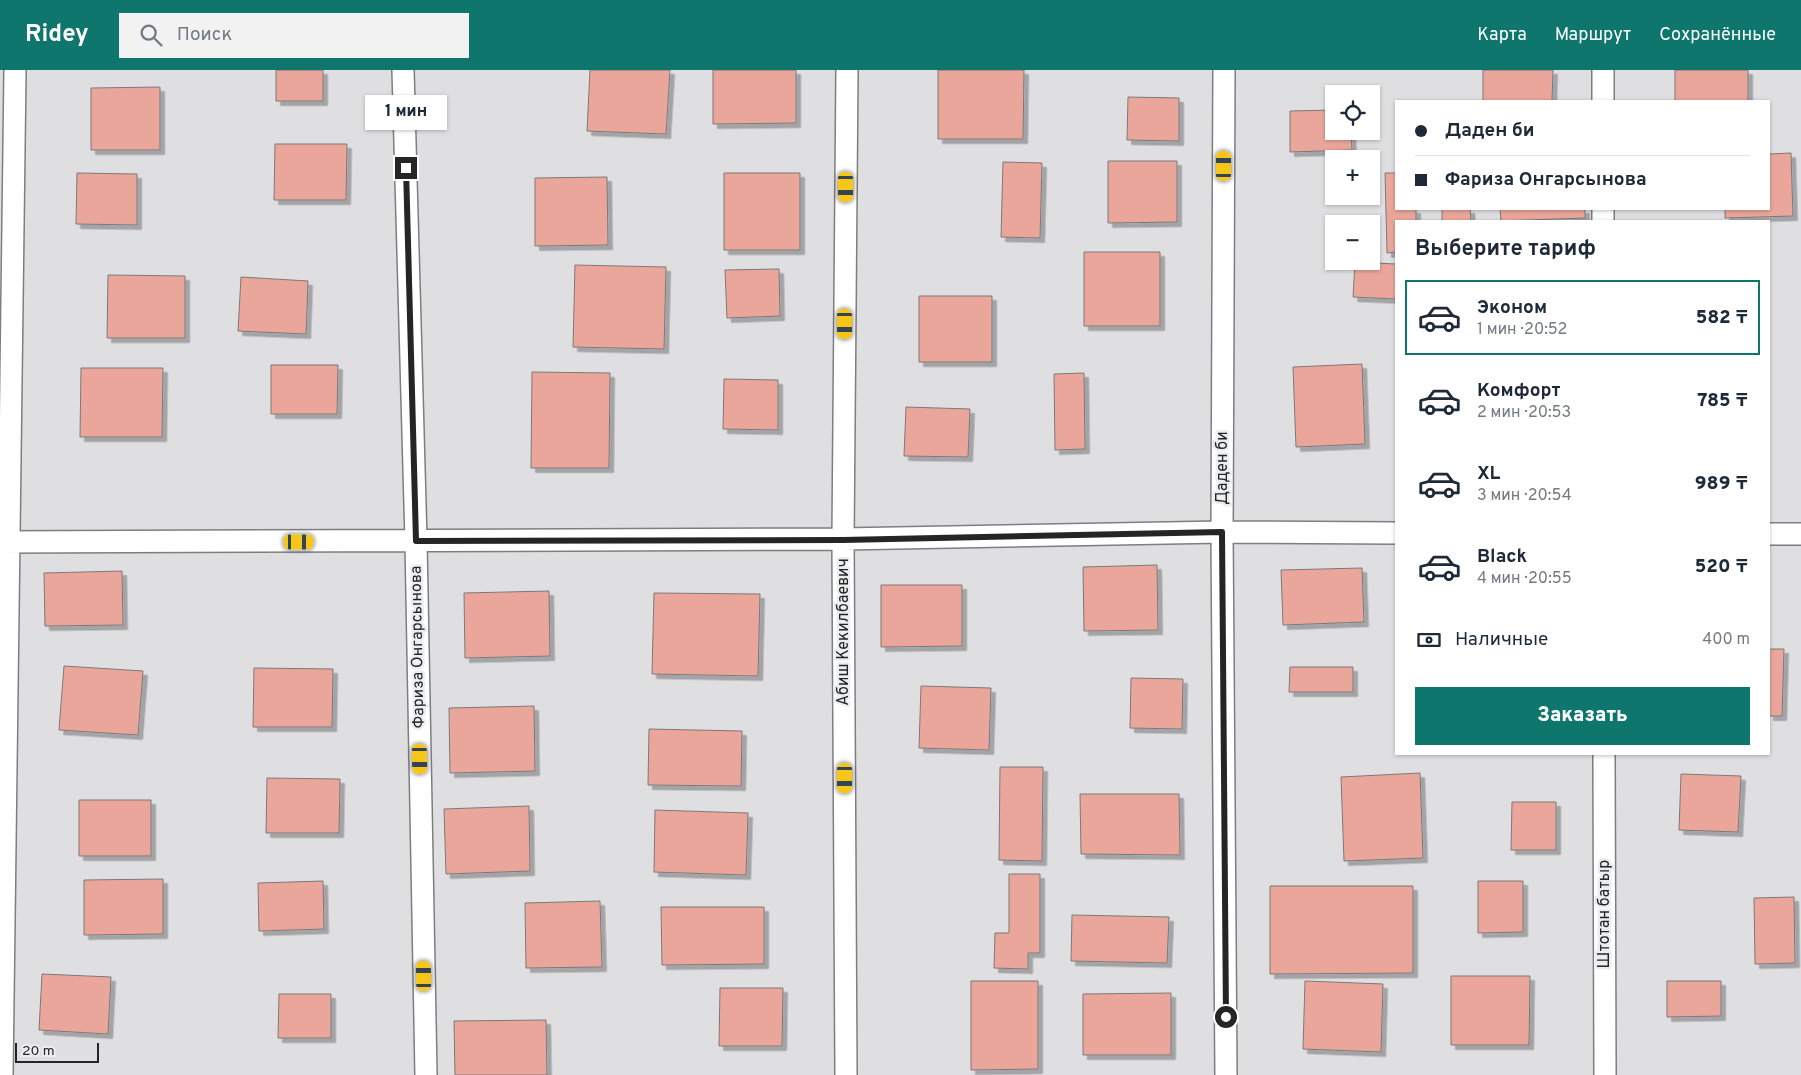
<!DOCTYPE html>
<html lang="ru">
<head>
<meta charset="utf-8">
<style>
  body { margin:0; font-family:Overpass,sans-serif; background:#f2f2f3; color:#1f2937; height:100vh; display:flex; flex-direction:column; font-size:19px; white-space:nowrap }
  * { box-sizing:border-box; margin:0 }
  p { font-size:16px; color:#747a83 }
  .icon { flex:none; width:28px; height:28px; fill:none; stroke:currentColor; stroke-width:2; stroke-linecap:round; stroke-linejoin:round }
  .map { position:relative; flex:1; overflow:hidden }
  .sheet { position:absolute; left:1395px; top:150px; width:375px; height:535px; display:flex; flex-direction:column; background:#fff; border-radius:0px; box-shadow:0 1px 4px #0004 }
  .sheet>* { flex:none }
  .hud { position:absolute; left:1395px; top:30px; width:375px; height:110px; border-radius:0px; box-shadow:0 1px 4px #0004; display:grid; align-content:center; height:110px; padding:0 20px; background:#fff }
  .buttons { position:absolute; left:1325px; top:15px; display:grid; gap:10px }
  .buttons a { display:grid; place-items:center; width:55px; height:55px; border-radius:0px; background:#fff; box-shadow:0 1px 4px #0004; font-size:25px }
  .scale { position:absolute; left:15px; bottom:12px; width:84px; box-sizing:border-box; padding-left:5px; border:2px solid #252526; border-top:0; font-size:14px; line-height:18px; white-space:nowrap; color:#252526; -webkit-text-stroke:4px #ecedef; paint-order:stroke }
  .end { position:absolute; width:22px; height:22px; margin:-11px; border:6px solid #252526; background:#fff; box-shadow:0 0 0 2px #fff }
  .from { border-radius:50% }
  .bubble { position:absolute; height:35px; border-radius:0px; background:#fff; box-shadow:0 1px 4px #0004; font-size:16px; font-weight:800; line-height:35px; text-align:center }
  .car { position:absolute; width:15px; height:30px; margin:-15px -8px; border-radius:6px; box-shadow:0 0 4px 1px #0007; background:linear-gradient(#f5c518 24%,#345 0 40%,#f5c518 0 76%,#345 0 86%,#f5c518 0) }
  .hud b { display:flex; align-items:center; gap:18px; height:48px; font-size:19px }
  .hud b+b { border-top:1px solid #e0e1e3 }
  .hud i { width:12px; height:12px; background:#1f2937 }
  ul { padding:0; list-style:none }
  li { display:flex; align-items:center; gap:15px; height:75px; margin:0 10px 8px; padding:0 10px; border:2px solid transparent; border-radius:0px }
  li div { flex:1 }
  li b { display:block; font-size:19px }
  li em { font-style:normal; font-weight:800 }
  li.on { border-color:#0f766e }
  li>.icon { width:45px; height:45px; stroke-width:1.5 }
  h2 { padding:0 20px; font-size:22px; line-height:60px }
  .pay { display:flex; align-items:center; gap:12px; height:55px; padding:0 20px; font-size:19px }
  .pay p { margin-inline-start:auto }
  .primary-button { display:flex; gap:10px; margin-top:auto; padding:10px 20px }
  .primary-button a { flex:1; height:58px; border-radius:0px; background:#0f766e; color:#fff; font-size:20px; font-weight:800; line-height:58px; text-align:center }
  header { display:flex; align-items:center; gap:30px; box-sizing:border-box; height:70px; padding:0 25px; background:#0f766e; color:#fff }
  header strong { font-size:24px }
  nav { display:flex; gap:28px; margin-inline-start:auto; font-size:18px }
  .search { width:350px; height:45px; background:#f2f2f3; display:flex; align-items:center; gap:12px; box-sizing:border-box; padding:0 18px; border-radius:0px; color:#747a83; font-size:19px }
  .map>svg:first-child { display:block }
  .building { fill:#eaa69a; stroke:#7b7978; filter:url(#shadow) }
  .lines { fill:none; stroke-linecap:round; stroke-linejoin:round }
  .street-casing { stroke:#7e7e80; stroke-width:24 }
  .street { stroke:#fff; stroke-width:21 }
  .route { stroke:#252526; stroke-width:6 }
  .labels { text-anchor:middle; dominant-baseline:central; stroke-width:5; stroke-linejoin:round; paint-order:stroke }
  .street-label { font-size:16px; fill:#252526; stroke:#ecedef }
</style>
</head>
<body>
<header>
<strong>Ridey</strong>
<div class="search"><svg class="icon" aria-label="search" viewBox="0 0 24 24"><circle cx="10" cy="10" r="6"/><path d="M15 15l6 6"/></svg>Поиск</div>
<nav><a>Карта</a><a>Маршрут</a><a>Сохранённые</a></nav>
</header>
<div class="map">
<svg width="1801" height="1005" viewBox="0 0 1801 1005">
  <defs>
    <filter id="shadow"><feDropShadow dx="4.5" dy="4.5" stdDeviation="0" flood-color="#0004"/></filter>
  </defs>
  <rect width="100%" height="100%" fill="#dfdfe2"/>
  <path class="building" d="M276,0h47v31h-47z
    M590,0h80l-4,64 -79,-3z
    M713,0h83v53l-83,1z
    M938,0h86l-1,69h-85z
    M1483,0h70l-1,31h-69z
    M1675,0h73v31h-73z
    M160,17v63h-69v-62z
    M1128,27l51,1v43l-52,-1z
    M1334,40v21h17l1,19 -62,2v-41z
    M275,74h72l-1,56h-72z
    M1791,83l2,63 -68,2v-9h44v-55z
    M1108,91h69v61l-69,1z
    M1003,92l39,1 -2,75 -39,-1z
    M77,103l60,1v51l-61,-1z
    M724,103h76v77h-76z
    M1385,103h11v36h20v12h-20v31l-9,1z
    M607,107l1,68 -73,1v-68z
    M1442,139h28l1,12h-29z
    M1500,139h85v9l-84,3z
    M1084,182h76v74h-76z
    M1355,192l41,2v35l-43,-2z
    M575,195l91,2 -2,82 -91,-2z
    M779,199l1,47 -53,2 -2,-48z
    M108,205l77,1v62h-78z
    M241,207l67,4 -2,53 -68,-3z
    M919,226h73v66h-73z
    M1362,294l3,80 -69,3 -3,-80z
    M271,295h67l-1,49h-66z
    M81,298h82l-1,69h-82z
    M532,302l78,1 -1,95h-78z
    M1084,303l1,76 -30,1 -1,-76z
    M724,309l54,1v50l-55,-1z
    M906,337l64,2 -2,48 -64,-1z
    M1157,495l1,65 -74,1 -1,-64z
    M1362,498l2,54 -81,3 -2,-55z
    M122,501l1,54 -78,1 -1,-53z
    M881,515h81v61l-81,1z
    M549,521l1,65 -85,2 -1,-65z
    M654,523l106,1 -2,82 -106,-2z
    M1769,579h15l-2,67h-13z
    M64,596l79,5 -5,64 -79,-5z
    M1290,597h63v25h-64z
    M254,598l79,1 -1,58h-79z
    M1131,608l52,1 -1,50 -52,-1z
    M921,616l70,2 -2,62 -70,-2z
    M534,636l1,65 -85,2 -1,-65z
    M649,659l93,2 -1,55 -93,-1z
    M1000,697h43l-1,94 -43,-1z
    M1420,703l3,85 -79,3 -3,-84z
    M1681,704l60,2 -3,56 -59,-2z
    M267,708l73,1 -1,54h-73z
    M1080,724h99l1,61 -99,-1z
    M79,730h72v56h-72z
    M1512,732h44v48h-45z
    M529,736l1,65 -84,3 -2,-65z
    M655,740l93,3 -2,62 -92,-3z
    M1009,804h31v79h-12v16l-34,-1 1,-35h14z
    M163,809v55l-79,1v-55z
    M323,811l1,48 -65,2 -1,-48z
    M1478,811h45v51l-45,1z
    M1270,816h143v87l-143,1z
    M1794,827l1,66 -40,1 -1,-66z
    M600,831l2,66 -76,1 -1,-65z
    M661,837h103v57l-102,1z
    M1072,845l97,2 -2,46 -96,-2z
    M42,904l69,3 -3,57 -69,-4z
    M1451,906h79l-1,69h-78z
    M971,911h67v88l-67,1z
    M1305,911l78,3 -2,68 -78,-3z
    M1667,911h54v35l-54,1z
    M720,918h63l-1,58h-63z
    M1171,923v62h-88v-61z
    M279,924h52v44h-53z
    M546,950l1,55h-92l-1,-54z"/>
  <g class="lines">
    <g class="street-casing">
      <path id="street" d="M403,0l13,471 10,534
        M1224,0l-2,462 4,543
        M1603,0v31
        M1603,139v12
        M1769,464h32
        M0,472l843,-3 379,-7 174,1
        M1604,684l1,321
        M2,1005l13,-1005
        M846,1005l-3,-536 4,-469"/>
    </g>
    <use href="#street" class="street"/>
  </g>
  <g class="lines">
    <path class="route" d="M406,98l10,373 427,-1 379,-8 4,485"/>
  </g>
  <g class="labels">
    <g class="street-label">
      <text transform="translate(1223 398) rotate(-90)">Даден би</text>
      <text transform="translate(844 562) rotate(-90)">Абиш Кекилбаевич</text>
      <text transform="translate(418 577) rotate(-91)">Фариза Онгарсынова</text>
      <text transform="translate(1605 844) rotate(-90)">Штотан батыр</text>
    </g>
  </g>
</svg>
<div class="buttons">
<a><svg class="icon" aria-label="locate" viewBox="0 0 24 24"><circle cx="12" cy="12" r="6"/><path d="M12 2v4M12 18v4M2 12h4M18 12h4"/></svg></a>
<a>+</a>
<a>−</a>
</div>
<div class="scale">20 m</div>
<i class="end from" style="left:1226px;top:947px"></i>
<i class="end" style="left:406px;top:98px"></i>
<div class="bubble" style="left:365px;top:25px;width:82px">1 мин</div>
<i class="car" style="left:1224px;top:96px;rotate:0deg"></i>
<i class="car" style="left:846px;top:117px;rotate:180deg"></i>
<i class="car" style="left:845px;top:254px;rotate:180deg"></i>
<i class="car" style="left:299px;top:472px;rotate:90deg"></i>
<i class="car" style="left:420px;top:689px;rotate:179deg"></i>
<i class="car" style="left:845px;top:708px;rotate:180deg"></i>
<i class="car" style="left:424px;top:906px;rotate:359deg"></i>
<div class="hud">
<b><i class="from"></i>Даден би</b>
<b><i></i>Фариза Онгарсынова</b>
</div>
<section class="sheet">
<h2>Выберите тариф</h2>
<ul>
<li class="on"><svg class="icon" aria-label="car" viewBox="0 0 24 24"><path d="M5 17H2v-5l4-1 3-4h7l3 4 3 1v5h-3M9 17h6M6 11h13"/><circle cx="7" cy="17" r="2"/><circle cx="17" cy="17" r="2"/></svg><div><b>Эконом</b><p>1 мин · 20:52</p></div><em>582 ₸</em></li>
<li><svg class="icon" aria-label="car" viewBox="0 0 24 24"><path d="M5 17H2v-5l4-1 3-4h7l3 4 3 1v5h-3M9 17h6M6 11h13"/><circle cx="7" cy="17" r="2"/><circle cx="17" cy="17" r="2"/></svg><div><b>Комфорт</b><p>2 мин · 20:53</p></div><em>785 ₸</em></li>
<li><svg class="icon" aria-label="car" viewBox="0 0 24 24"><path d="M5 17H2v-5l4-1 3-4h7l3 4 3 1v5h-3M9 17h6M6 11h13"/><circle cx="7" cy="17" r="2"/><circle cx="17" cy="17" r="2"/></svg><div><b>XL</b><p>3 мин · 20:54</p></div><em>989 ₸</em></li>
<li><svg class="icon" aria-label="car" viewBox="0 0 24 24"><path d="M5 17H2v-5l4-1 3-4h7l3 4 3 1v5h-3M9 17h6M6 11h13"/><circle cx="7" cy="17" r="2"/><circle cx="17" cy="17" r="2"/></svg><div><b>Black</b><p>4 мин · 20:55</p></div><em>520 ₸</em></li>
</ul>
<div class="pay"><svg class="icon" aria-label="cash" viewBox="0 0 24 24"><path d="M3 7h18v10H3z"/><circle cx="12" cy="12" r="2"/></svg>Наличные<p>400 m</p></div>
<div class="primary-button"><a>Заказать</a></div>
</section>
</div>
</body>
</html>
